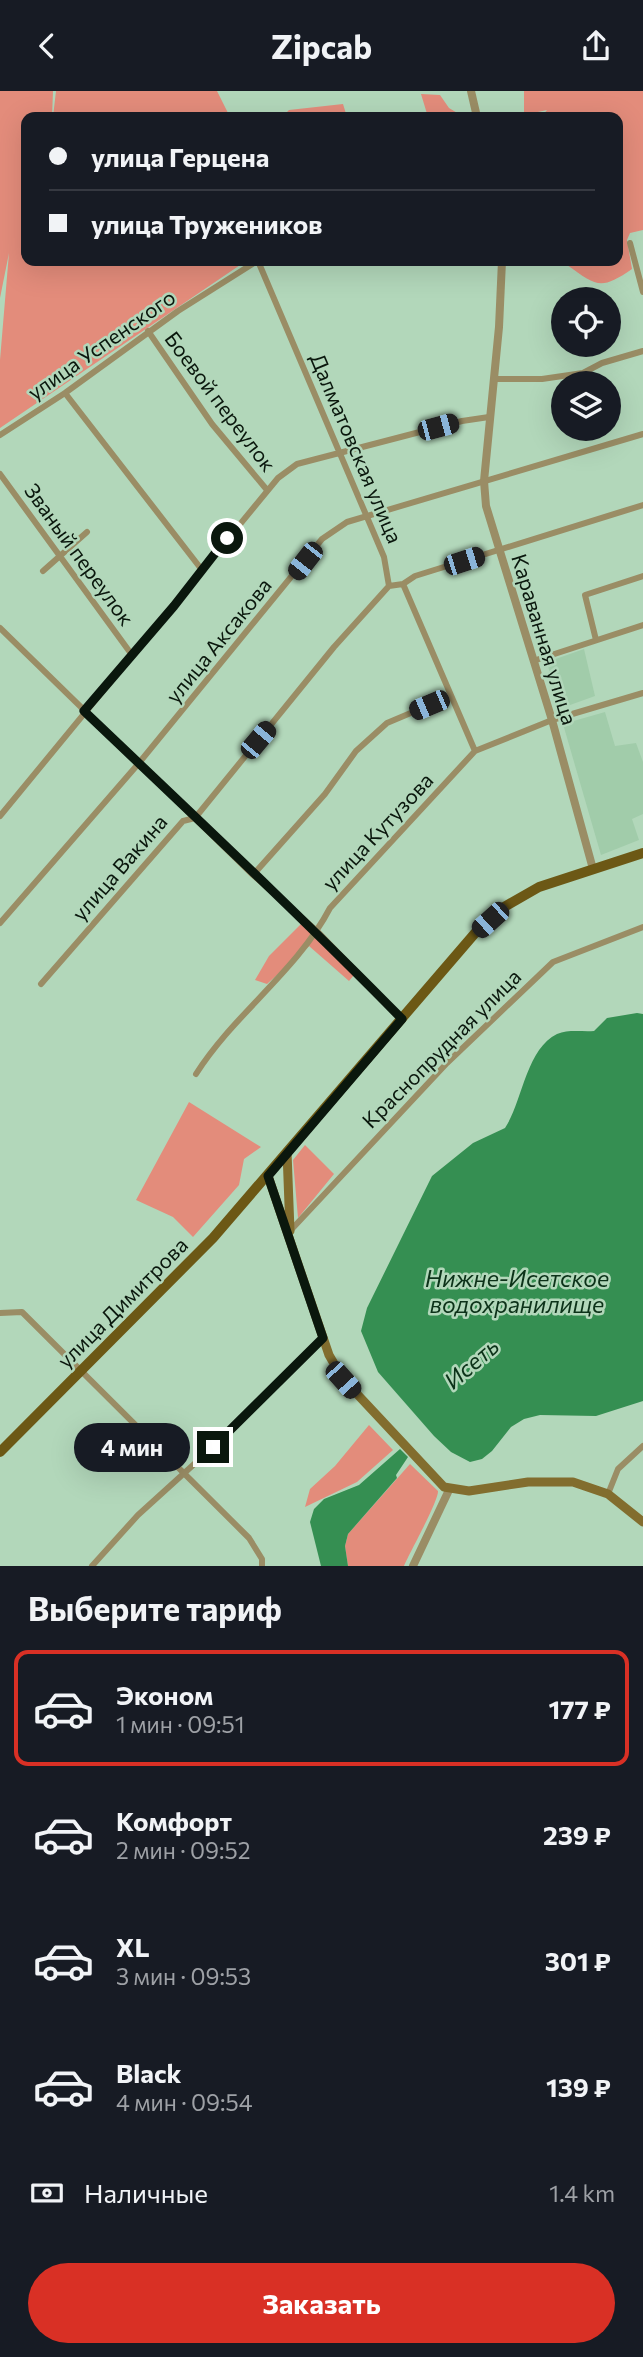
<!DOCTYPE html>
<html lang="ru">
<head>
<meta charset="utf-8">
<style>
  body { margin:0; font-family:Commissioner,sans-serif; background:#242831; color:#f1f3f6; height:100vh; display:flex; flex-direction:column; font-size:26px; white-space:nowrap }
  * { box-sizing:border-box; margin:0 }
  p { font-size:23px; color:#9ea1a6 }
  .icon { flex:none; width:38px; height:38px; fill:none; stroke:currentColor; stroke-width:2; stroke-linecap:round; stroke-linejoin:round }
  .map { position:relative; height:1475px; overflow:hidden }
  .panel { display:flex; flex-direction:column; background:#171b24; flex:1 }
  .panel>* { flex:none }
  .hud { position:absolute; left:21px; top:21px; width:602px; height:154px; border-radius:14px; box-shadow:0 7px 28px #0002; display:grid; align-content:center; height:154px; padding:0 28px; background:#171b24 }
  .fabs { position:absolute; left:551px; top:196px; display:grid; gap:14px }
  .fabs a { display:grid; place-items:center; width:70px; height:70px; border-radius:50%; background:#171b24; box-shadow:0 7px 28px #0002; font-size:35px }
  .end { position:absolute; width:32px; height:32px; margin:-16px; border:9px solid #0a170d; background:#fff; box-shadow:0 0 0 4px #fff }
  .from { border-radius:50% }
  .bubble { position:absolute; height:49px; border-radius:24px; background:#171b24; box-shadow:0 7px 28px #0002; font-size:23px; font-weight:700; line-height:49px; text-align:center }
  .car { position:absolute; width:21px; height:42px; margin:-21px -10px; border-radius:9px; box-shadow:0 0 5px 2px #0007; background:linear-gradient(#222 24%,#8ab4d8 0 40%,#222 0 76%,#8ab4d8 0 86%,#222 0) }
  .hud b { display:flex; align-items:center; gap:24px; height:66px; font-size:26px }
  .hud b+b { border-top:2px solid #363941 }
  .hud i { width:18px; height:18px; background:#f1f3f6 }
  ul { padding:0; list-style:none }
  li { display:flex; align-items:center; gap:21px; height:116px; margin:0 14px 10px; padding:0 14px; border:4px solid transparent; border-radius:14px }
  li div { flex:1 }
  li b { display:block; font-size:26px }
  li em { font-style:normal; font-weight:700 }
  li.active { border-color:#d93025 }
  li>.icon { width:63px; height:63px; stroke-width:1.5 }
  h2 { padding:0 28px; font-size:32px; line-height:84px }
  .pay { display:flex; align-items:center; gap:18px; height:77px; padding:0 28px; font-size:26px }
  .pay p { margin-inline-start:auto }
  .button { display:flex; gap:14px; margin-top:auto; padding:14px 28px }
  .button a { flex:1; height:80px; border-radius:42px; background:#d93025; color:#fff; font-size:28px; font-weight:700; line-height:80px; text-align:center }
  header { display:flex; justify-content:space-between; align-items:center; height:91px; padding:0 28px; background:#171b24; font-size:32px; font-weight:700 }
  .map>svg:first-child { display:block }
  .built { fill:#a1ccaa }
  .green { fill:#e38c7b }
  .water { fill:#358f52 }
  .lines { fill:none; stroke-linecap:round; stroke-linejoin:round }
  .minor { stroke:#9a8d65; stroke-width:6 }
  .tertiary { stroke:#9a8d65; stroke-width:8 }
  .secondary { stroke:#826d2e; stroke-width:9 }
  .primary { stroke:#6c5815; stroke-width:10 }
  .route { stroke:#0a170d; stroke-width:9 }
  .labels { text-anchor:middle; dominant-baseline:central; stroke-width:5; stroke-linejoin:round; paint-order:stroke }
  .street-label { font-size:21px; fill:#0a170d; stroke:#b2d7ba }
  .water-label { font-size:23px; font-style:italic; fill:#0c3219; stroke:#b2d7ba }
</style>
</head>
<body>
<header><svg class="icon" aria-label="back" viewBox="0 0 24 24"><path d="M15 5l-7 7 7 7"/></svg>Zipcab<svg class="icon" aria-label="share" viewBox="0 0 24 24"><path d="M12 15V3M7 8l5-5 5 5M5 13v7h14v-7"/></svg></header>
<div class="map">
<svg width="643" height="1475" viewBox="0 0 643 1475">
  <rect width="100%" height="100%" fill="#b2d7ba"/>
  <path class="built" d="M584,558l11,47 -36,13 -12,-47z
    M605,621l10,34 21,-3 7,19v52l-11,5 7,21 -38,15 -38,-131z"/>
  <path class="green" d="M0,0h53l-1,26h-26v144h220l-246,167v-68l9,-107 -9,45z
    M56,0h161l13,26h-177z
    M524,0h119v139l-13,3 -3,7 5,29c-32,22 -35,17 -65,-4l-1,-4h52v-144h-77l6,-7 -23,5z
    M421,3l19,1 9,13 15,9h-36z
    M343,13l4,13h-65l7,-7z
    M301,833l53,51 -5,6 -40,-35 -42,38 -12,-4 14,-24z
    M189,1011l72,45 -17,12 -5,26 -46,52 -20,-20 -37,-17z
    M305,1054l29,29 -36,44 -5,-58z
    M369,1334l24,25 -36,32 -52,25 5,-18 25,-23z
    M410,1373l28,27c1,9 -28,61 -34,75h-56l-3,-20 3,-12z"/>
  <path class="water" d="M637,922l6,1v387l-47,15 -56,-1 -16,4 -13,8 -19,24 -10,8 -12,3 -19,-10 -17,-16 -56,-64 -17,-41 6,-23 65,-132 41,-33 32,-15c17,-25 21,-79 52,-94 12,-5 25,-2 37,-3l13,-13z
    M400,1358l8,8 -12,18 1,3 -49,56 -3,12 3,20h-27l-11,-44 4,-13 10,-10 35,-14z"/>
  <g class="lines">
    <path class="minor" d="M630,152l13,49
      M258,170l126,296 5,29 14,-2 72,167
      M148,240l64,93 55,66
      M494,288h48l41,-6 19,-10 41,-12
      M65,302l137,177
      M0,344l65,-42 113,-82 79,-50
      M0,383l132,181
      M43,480l44,-39
      M403,493l12,-8 228,-71
      M0,537l253,247 65,57 84,87
      M596,549l-11,-45 58,-19
      M533,570l110,-36
      M0,725l278,-338 19,-14 165,-43 27,-4
      M253,784l72,-81 31,-43 31,-28 64,-27
      M0,832l139,-160 183,-224 25,-17 296,-88
      M41,893l142,-163 12,-3 139,-171 55,-61
      M196,983c38,-60 101,-103 134,-166l145,-157 77,-31 91,-27
      M290,1140l157,-168 106,-101 90,-35
      M0,1222l22,-1 227,226 13,21v7
      M608,1403l10,-25 25,-23
      M92,1475l46,-51 75,-68 110,-109"/>
    <path class="tertiary" d="M471,0l6,26
      M502,170l-3,66 -15,154 2,25 66,214 41,149
      M413,1475l36,-76"/>
    <path class="secondary" d="M287,1061l3,79
      M268,1085l61,179 14,24 101,108 25,4 59,-9h45l35,12 35,28"/>
    <path class="primary" d="M0,1361l213,-214 263,-306 28,-25 35,-20 104,-34"/>
  </g>
  <g class="lines">
    <path class="route" d="M213,1356l110,-109 -55,-162 134,-157c-103,-105 -211,-206 -318,-308l90,-105 53,-68"/>
  </g>
  <g class="labels">
    <g class="street-label">
      <text transform="translate(101 253) rotate(-35)">улица Успенского</text>
      <text transform="translate(221 310) rotate(53)">Боевой переулок</text>
      <text transform="translate(357 357) rotate(67)">Далматовская улица</text>
      <text transform="translate(80 463) rotate(54)">Званый переулок</text>
      <text transform="translate(545 548) rotate(73)">Караванная улица</text>
      <text transform="translate(218 549) rotate(-51)">улица Аксакова</text>
      <text transform="translate(377 740) rotate(-47)">улица Кутузова</text>
      <text transform="translate(119 776) rotate(-49)">улица Вакина</text>
      <text transform="translate(441 957) rotate(-45)">Краснопрудная улица</text>
      <text transform="translate(122 1211) rotate(-45)">улица Димитрова</text>
    </g>
    <g class="water-label">
      <text x="517" y="1187">Нижне-Исетское<tspan x="517" dy="26">водохранилище</tspan></text>
      <text transform="translate(471 1272) rotate(-41)">Исеть</text>
    </g>
  </g>
</svg>
<div class="fabs">
<a><svg class="icon" aria-label="locate" viewBox="0 0 24 24"><circle cx="12" cy="12" r="6"/><path d="M12 2v4M12 18v4M2 12h4M18 12h4"/></svg></a>
<a><svg class="icon" aria-label="layers" viewBox="0 0 24 24"><path d="M12 4l9 5-9 5-9-5zM3 14l9 5 9-5"/></svg></a>
</div>
<i class="end from" style="left:227px;top:447px"></i>
<i class="end" style="left:213px;top:1356px"></i>
<div class="bubble" style="left:74px;top:1332px;width:116px">4 мин</div>
<i class="car" style="left:438px;top:336px;rotate:75deg"></i>
<i class="car" style="left:305px;top:470px;rotate:218deg"></i>
<i class="car" style="left:464px;top:470px;rotate:72deg"></i>
<i class="car" style="left:429px;top:614px;rotate:247deg"></i>
<i class="car" style="left:258px;top:649px;rotate:40deg"></i>
<i class="car" style="left:490px;top:829px;rotate:228deg"></i>
<i class="car" style="left:343px;top:1289px;rotate:138deg"></i>
<div class="hud">
<b><i class="from"></i>улица Герцена</b>
<b><i></i>улица Тружеников</b>
</div>
</div>
<section class="panel">
<h2>Выберите тариф</h2>
<ul>
<li class="active"><svg class="icon" aria-label="car" viewBox="0 0 24 24"><path d="M5 17H2v-5l4-1 3-4h7l3 4 3 1v5h-3M9 17h6M6 11h13"/><circle cx="7" cy="17" r="2"/><circle cx="17" cy="17" r="2"/></svg><div><b>Эконом</b><p>1 мин · 09:51</p></div><em>177 ₽</em></li>
<li><svg class="icon" aria-label="car" viewBox="0 0 24 24"><path d="M5 17H2v-5l4-1 3-4h7l3 4 3 1v5h-3M9 17h6M6 11h13"/><circle cx="7" cy="17" r="2"/><circle cx="17" cy="17" r="2"/></svg><div><b>Комфорт</b><p>2 мин · 09:52</p></div><em>239 ₽</em></li>
<li><svg class="icon" aria-label="car" viewBox="0 0 24 24"><path d="M5 17H2v-5l4-1 3-4h7l3 4 3 1v5h-3M9 17h6M6 11h13"/><circle cx="7" cy="17" r="2"/><circle cx="17" cy="17" r="2"/></svg><div><b>XL</b><p>3 мин · 09:53</p></div><em>301 ₽</em></li>
<li><svg class="icon" aria-label="car" viewBox="0 0 24 24"><path d="M5 17H2v-5l4-1 3-4h7l3 4 3 1v5h-3M9 17h6M6 11h13"/><circle cx="7" cy="17" r="2"/><circle cx="17" cy="17" r="2"/></svg><div><b>Black</b><p>4 мин · 09:54</p></div><em>139 ₽</em></li>
</ul>
<div class="pay"><svg class="icon" aria-label="cash" viewBox="0 0 24 24"><path d="M3 7h18v10H3z"/><circle cx="12" cy="12" r="2"/></svg>Наличные<p>1.4 km</p></div>
<div class="button"><a>Заказать</a></div>
</section>
</body>
</html>
